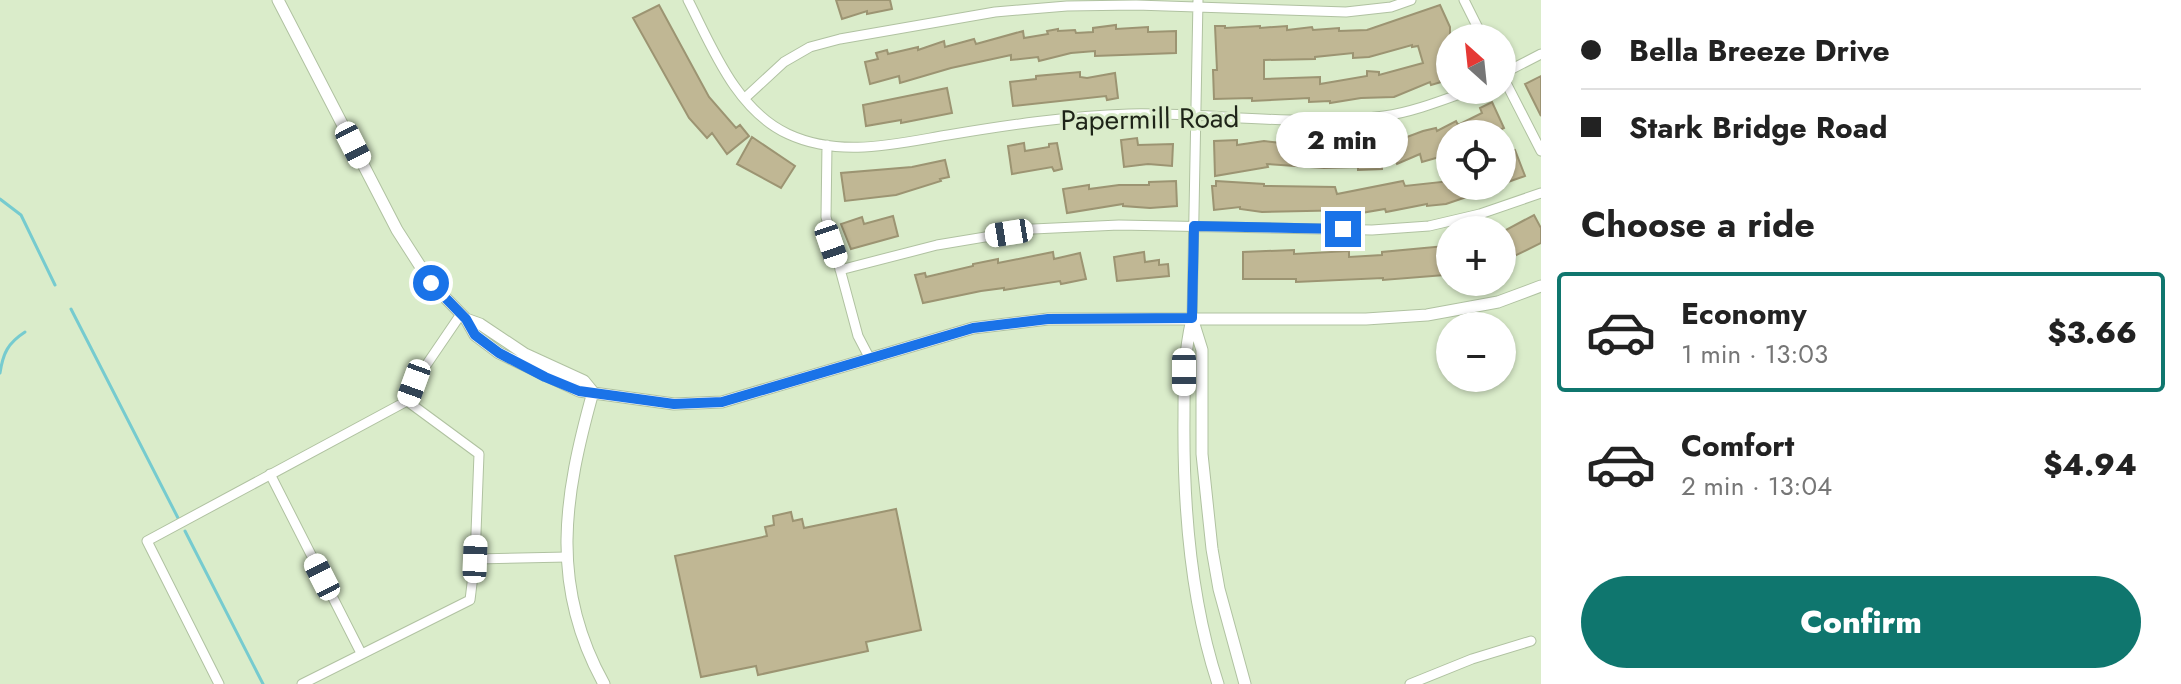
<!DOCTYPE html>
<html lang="en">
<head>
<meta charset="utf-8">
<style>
  body { margin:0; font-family:Jost,sans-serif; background:#f2f2f2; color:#222; height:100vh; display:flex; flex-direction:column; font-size:30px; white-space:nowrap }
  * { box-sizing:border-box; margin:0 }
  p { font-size:26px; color:#767676 }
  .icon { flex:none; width:44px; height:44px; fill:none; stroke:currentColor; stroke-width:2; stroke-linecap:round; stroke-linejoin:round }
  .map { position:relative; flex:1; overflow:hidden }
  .drawer { display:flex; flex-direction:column; background:#fff; width:640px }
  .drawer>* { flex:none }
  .top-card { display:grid; align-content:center; height:176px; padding:0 40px; background:#fff }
  .needle { width:52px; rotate:333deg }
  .tools { position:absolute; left:1436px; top:24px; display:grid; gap:16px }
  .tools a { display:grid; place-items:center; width:80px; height:80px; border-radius:50%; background:#fff; box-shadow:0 2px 6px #0004; font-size:40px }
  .end { position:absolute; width:36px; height:36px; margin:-18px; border:10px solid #1a73e8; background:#fff; box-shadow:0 0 0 4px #fff }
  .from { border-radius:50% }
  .bubble { position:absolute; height:56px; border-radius:28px; background:#fff; box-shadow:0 2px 6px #0004; font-size:26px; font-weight:800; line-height:56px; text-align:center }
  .car { position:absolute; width:24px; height:48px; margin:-24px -12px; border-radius:10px; box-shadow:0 0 6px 2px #0007; background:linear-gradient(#fff 24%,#345 0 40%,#fff 0 76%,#345 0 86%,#fff 0) }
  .top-card b { display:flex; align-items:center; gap:28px; height:76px; font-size:30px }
  .top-card b+b { border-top:2px solid #e0e0e0 }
  .top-card i { width:20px; height:20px; background:#222 }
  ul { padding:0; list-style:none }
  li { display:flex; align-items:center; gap:24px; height:120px; margin:0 16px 12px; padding:0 24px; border:4px solid transparent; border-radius:8px }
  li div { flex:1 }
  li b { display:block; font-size:30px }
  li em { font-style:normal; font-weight:800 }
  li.active { border-color:#0f766e }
  li>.icon { width:72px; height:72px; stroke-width:1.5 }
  h2 { padding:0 40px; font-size:36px; line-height:96px }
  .primary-button { display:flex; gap:16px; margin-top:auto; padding:16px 40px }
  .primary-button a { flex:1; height:92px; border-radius:48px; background:#0f766e; color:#fff; font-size:32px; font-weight:800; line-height:92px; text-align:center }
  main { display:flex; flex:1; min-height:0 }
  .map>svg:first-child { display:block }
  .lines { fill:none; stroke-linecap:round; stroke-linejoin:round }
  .stream { stroke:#76cbcf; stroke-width:3 }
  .building { fill:#c0b794; stroke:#9c9472; stroke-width:2; fill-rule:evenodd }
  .minor-casing { stroke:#b0c2a1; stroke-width:11 }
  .tertiary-casing { stroke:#b0c2a1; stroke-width:13 }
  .minor { stroke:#fff; stroke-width:9 }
  .tertiary { stroke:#fff; stroke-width:11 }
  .route { stroke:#1a73e8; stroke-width:10 }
  .labels { text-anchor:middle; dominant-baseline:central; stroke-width:6; stroke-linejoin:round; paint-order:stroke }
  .street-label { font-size:28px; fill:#1e2418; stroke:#daecca }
</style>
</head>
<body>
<main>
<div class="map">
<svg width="1541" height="684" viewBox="0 0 1541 684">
  <rect width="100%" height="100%" fill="#daecca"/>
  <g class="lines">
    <path class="stream" d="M0,199l21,16 34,70
      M71,309l107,209
      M0,373c3,-20 8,-30 25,-41
      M185,531l78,153"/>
  </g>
  <path class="building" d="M836,0h54l2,9 -25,5v-3l-25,8z
    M659,5l50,92 27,31 4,-3 9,11 -22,18 -15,-21 -5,5 -18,-20 -56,-100z
    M1440,5l10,22v47l-10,5 1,3 -10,3 -1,-3 -36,15 -33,1 -31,5v-2l-21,1v-4l-57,3v-3l-38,1 -1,-29h4l-2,-44h10v2l35,-2v2l27,-2v4l25,-3 1,3 26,-2v3l28,-1zM1412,45v2l6,-1 5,17 -44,12v-3l-12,-1v5l-47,8v-7l-56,2v-19l51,-1v-2l38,-4v5l16,-1z
    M1116,25v4l32,-2v5l28,-1v22l-81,3v-5l-24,2 -32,8 -1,-4 -27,3v-5l-60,13 -51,15 -1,-7 -29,8 -5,-22 13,-3 -2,-6 11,-3 1,4 30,-7v3l26,-9 1,6 29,-8 2,5 47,-13 1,7 24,-4 -1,-3 11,-2v2l17,-1 1,3 17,-1v-4z
    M1080,72v5l7,1 28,-5 3,25 -11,2 -1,-4 -93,10 -3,-24 26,-3v-3z
    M1541,76v40l-16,-32z
    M947,88l5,25 -51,10v-3l-35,6 -3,-21z
    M1492,102l12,26 -13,6h-41v20l-28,8 -2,-8 -23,10 -9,-20 35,-13 13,-3 1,3 19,-10 2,4 24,-12 -2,-5z
    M752,137l43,29 -14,22 -44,-24z
    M1137,138l1,7 35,-1 -1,22 -24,-2 -24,3 -3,-27z
    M1237,140v5l27,-4 17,2 1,3h31v-4h32v4l8,1 18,-1v-4h10l1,27 -24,1v-3l-34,1 -57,-4 1,3 -53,9 -1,-35z
    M1024,143l1,8 24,-4v-3l8,-1 5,26 -8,2 -2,-4 -40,7 -4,-28z
    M1515,150l10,26 -23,8v-29z
    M945,160l4,17 -9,2 1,2 -45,14 -51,6 -4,-28 71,-6z
    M1176,181l1,25 -27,2 -27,-2v-2l-56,9 -4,-24 26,-4v4l30,-4h30v-3z
    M1216,181l48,3v2l71,1 2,7 66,-13 2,5 45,-5v5h39l1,3 -44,15 -19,2v-2l-41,8 -1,-3 -30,5 -1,-4 -92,2 -22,-3v-2l-26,3 -2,-24h4z
    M1534,215l7,13v15l-39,19v-30z
    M893,216l5,20 -47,13 -10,-25 21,-7 2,7z
    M1445,246l1,3 4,-1v26l-5,1 -62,5v-2l-87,4v-3h-53v-27l51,-2v4l55,-3v6l33,-2v-3z
    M1053,252l1,7 26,-6 6,26 -25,5 -1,-3 -56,9v-2l-23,3 -58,12 -8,-28 10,-2 1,4 47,-11v-2l25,-5v4z
    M1144,252l1,10 14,-2v5l9,-1 1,12 -52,5 -3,-24z
    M896,509l25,121 -55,12 2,9 -110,24 -2,-9 -55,11 -26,-121 92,-20 -2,-9 9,-2 -1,-9 18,-4 2,9 9,-2 2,9z"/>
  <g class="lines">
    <g class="minor-casing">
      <path id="minor" d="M688,0c24,47 48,110 100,134 52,24 106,10 160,1 60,-10 120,-19 181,-21 84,-2 171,14 255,2 29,-4 59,-16 87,-26
        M1464,0l19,38
        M1502,74l39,-20
        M1502,75l39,76
        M745,98l39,-36 26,-15 30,-8 155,-27 72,-6 69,-1 210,7 45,-5 20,-7
        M827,145l-1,72 32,119 11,21
        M840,270l97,-25 96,-16 86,-4 253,5 57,-4 51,-12 61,-21
        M1192,318l6,-318
        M270,474l91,179
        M475,559l92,-2
        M219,684l-72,-143 260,-140 7,-18 47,-69
        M302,684l168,-84 5,-41 4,-105 -72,-53
        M1410,684l62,-25 59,-18"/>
    </g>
    <g class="tertiary-casing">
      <path id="tertiary" d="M278,0l119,230 34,53 35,36 9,16 24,18 80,38 95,13 48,-2 251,-74 75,-9h318l61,-4 71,-13 43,-16
        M1192,318l10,32v104l10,95 7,40 26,95
        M466,319l14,5 45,30 59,27 9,11
        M1192,319c-8,35 -8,61 -8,97 -1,90 6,183 34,268
        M593,392c-29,104 -44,193 11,292"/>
    </g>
    <use href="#minor" class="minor"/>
    <use href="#tertiary" class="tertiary"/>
  </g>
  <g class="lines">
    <path class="route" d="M431,283l35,36 9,16 24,18 46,24 34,14 95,13 48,-2 251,-74 75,-9 144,-1 2,-92 149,3"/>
  </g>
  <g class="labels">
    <g class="street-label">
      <text transform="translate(1150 119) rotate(-1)">Papermill Road</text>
    </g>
  </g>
</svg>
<div class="tools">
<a><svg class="needle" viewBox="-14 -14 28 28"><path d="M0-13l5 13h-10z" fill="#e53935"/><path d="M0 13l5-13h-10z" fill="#767676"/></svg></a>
<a><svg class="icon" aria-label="locate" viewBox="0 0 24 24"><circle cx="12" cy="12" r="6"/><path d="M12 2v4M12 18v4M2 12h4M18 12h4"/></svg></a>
<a>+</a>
<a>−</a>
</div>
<i class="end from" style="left:431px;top:283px"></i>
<i class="end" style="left:1343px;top:229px"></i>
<div class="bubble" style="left:1276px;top:112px;width:132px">2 min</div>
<i class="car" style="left:353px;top:145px;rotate:153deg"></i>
<i class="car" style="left:1009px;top:233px;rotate:261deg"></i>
<i class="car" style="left:831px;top:244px;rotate:161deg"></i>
<i class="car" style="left:1184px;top:372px;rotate:180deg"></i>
<i class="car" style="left:414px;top:383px;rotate:200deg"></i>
<i class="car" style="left:475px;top:559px;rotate:2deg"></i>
<i class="car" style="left:322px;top:577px;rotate:333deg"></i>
</div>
<section class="drawer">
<div class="top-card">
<b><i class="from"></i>Bella Breeze Drive</b>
<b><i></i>Stark Bridge Road</b>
</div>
<h2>Choose a ride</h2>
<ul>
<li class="active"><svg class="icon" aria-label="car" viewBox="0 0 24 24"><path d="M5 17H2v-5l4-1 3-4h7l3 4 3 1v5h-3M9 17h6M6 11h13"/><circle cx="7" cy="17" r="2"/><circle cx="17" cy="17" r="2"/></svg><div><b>Economy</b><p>1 min · 13:03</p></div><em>$3.66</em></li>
<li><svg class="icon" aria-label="car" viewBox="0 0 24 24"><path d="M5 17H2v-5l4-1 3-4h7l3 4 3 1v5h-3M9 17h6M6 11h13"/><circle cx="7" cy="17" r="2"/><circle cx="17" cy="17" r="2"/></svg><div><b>Comfort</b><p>2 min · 13:04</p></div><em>$4.94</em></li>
</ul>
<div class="primary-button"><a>Confirm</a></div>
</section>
</main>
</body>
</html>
